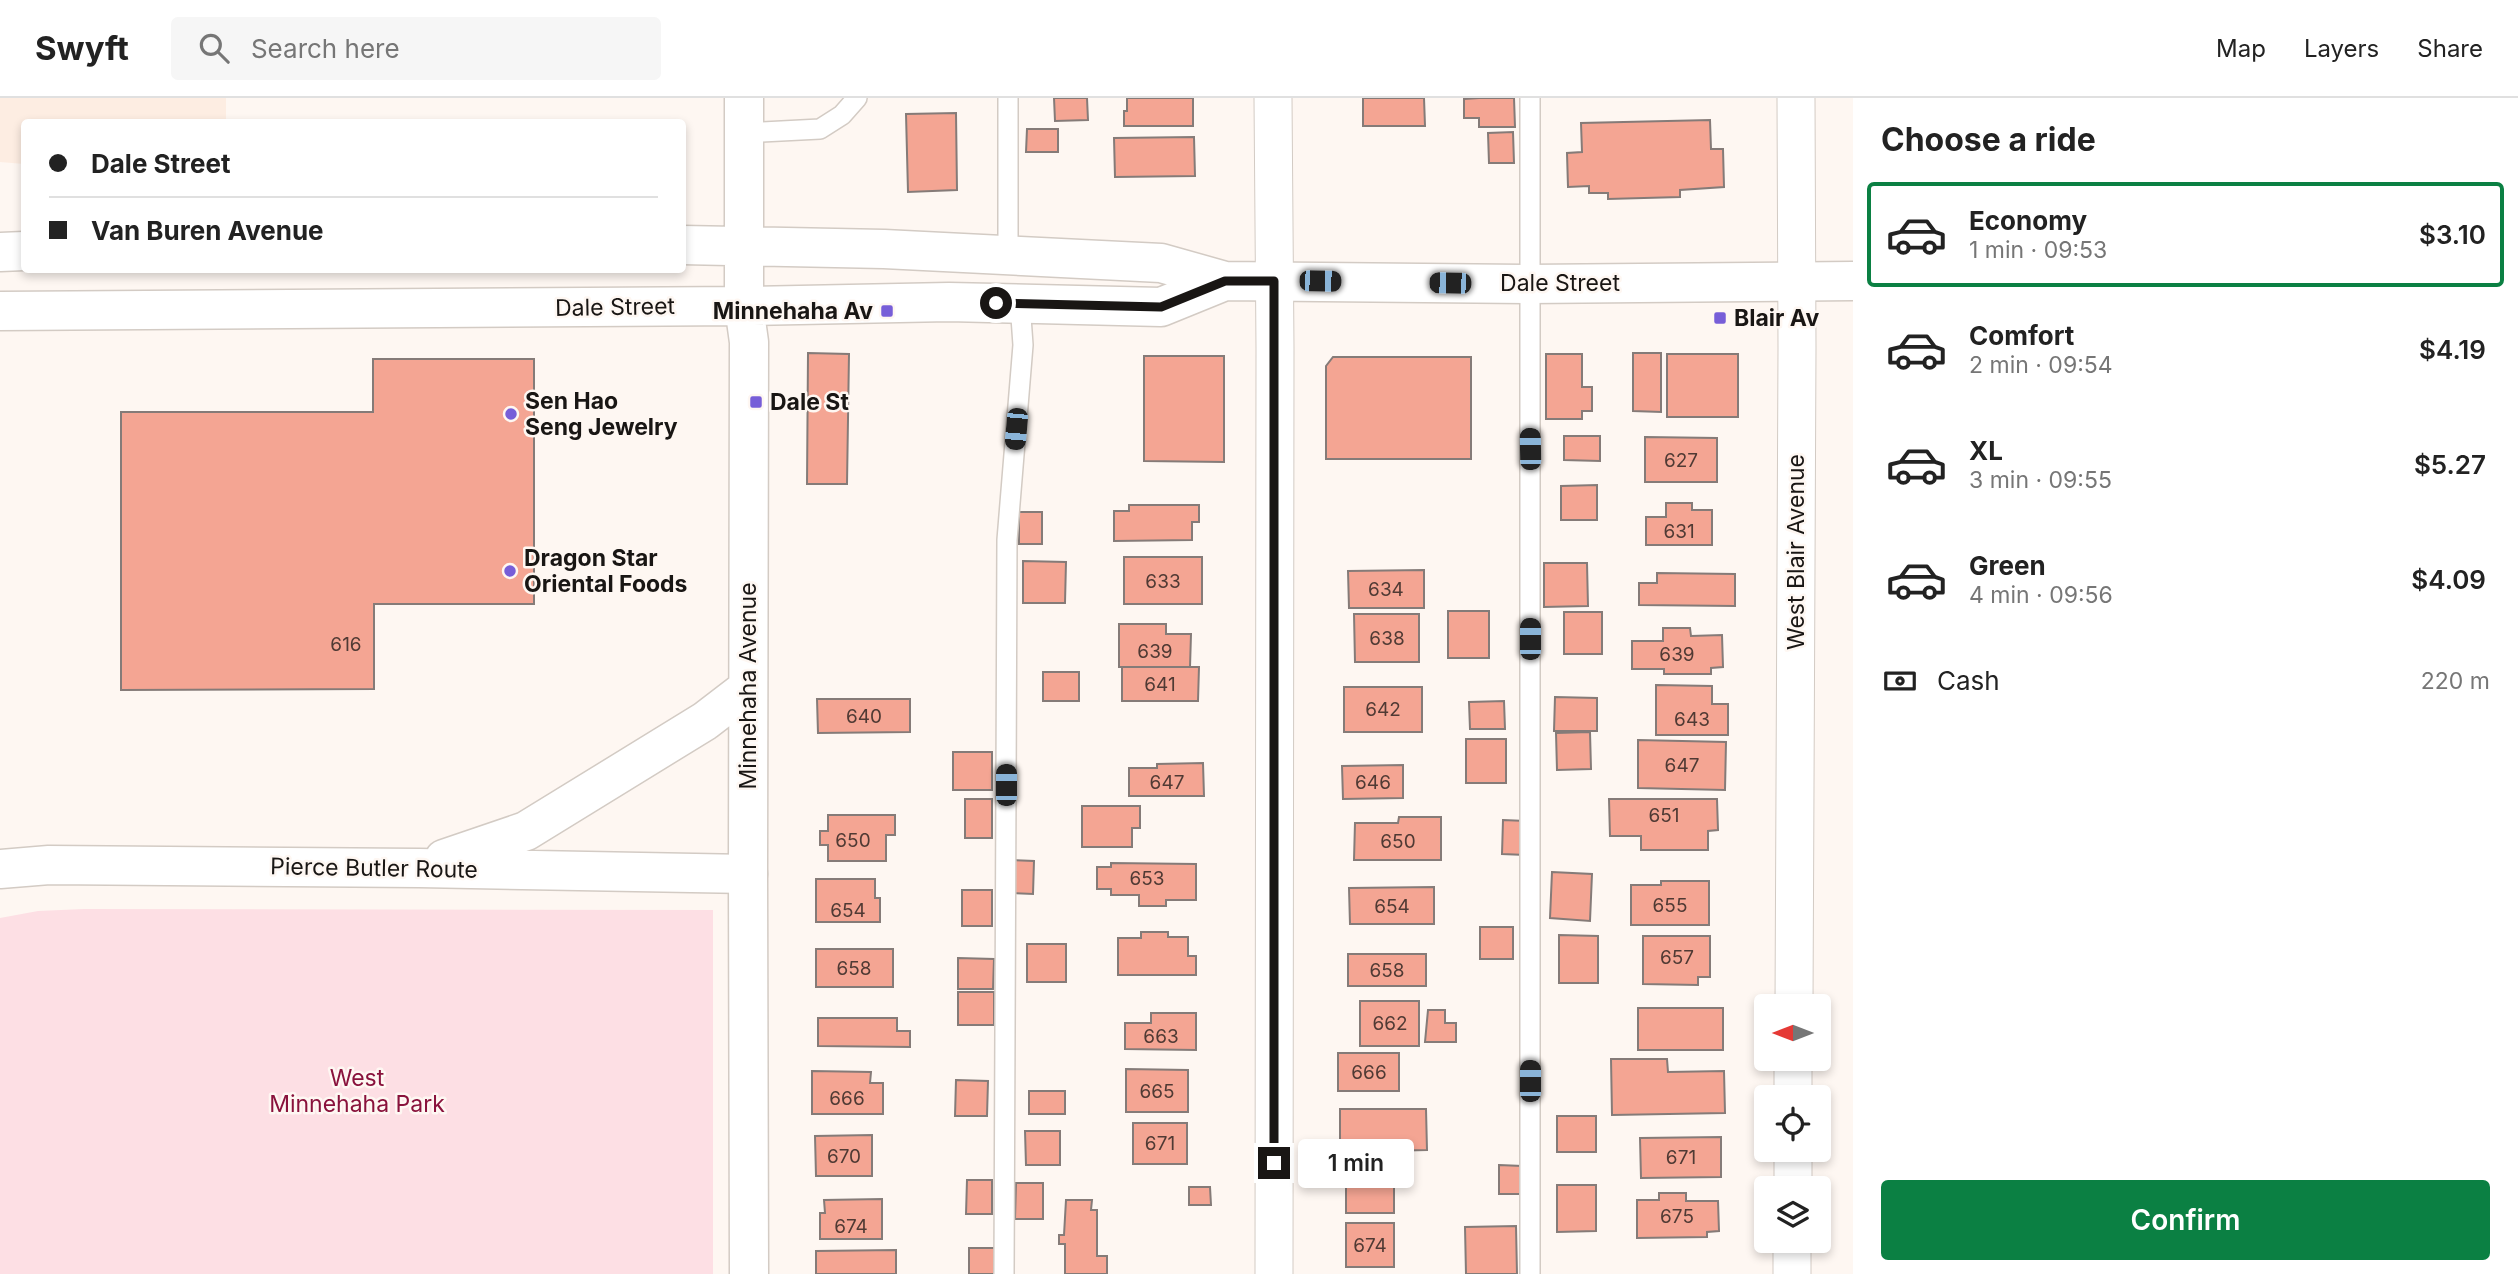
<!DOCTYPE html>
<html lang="en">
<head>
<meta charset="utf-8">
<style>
  body { margin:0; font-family:Inter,sans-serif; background:#f6f6f6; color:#222; height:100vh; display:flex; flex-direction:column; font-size:26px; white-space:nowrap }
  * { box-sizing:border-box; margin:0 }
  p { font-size:23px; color:#767676 }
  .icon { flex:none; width:38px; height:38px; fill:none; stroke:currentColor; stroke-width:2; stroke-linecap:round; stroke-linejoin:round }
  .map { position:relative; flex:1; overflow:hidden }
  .drawer { display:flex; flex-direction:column; background:#fff; width:665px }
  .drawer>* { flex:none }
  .banner { position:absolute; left:21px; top:21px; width:665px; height:154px; border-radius:7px; box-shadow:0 4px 10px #0003; display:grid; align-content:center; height:154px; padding:0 28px; background:#fff }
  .needle { width:46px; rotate:270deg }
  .controls { position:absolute; left:1754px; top:896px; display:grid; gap:14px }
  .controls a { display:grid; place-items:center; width:77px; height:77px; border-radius:7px; background:#fff; box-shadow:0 4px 10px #0003; font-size:35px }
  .end { position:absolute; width:32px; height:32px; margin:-16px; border:9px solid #191614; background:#fff; box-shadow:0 0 0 4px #fff }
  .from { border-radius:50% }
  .bubble { position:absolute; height:49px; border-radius:7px; background:#fff; box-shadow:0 4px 10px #0003; font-size:23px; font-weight:600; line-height:49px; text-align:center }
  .car { position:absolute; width:21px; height:42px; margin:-21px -10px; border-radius:9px; box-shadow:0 0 5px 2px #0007; background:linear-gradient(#222 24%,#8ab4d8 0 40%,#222 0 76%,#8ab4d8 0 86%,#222 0) }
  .banner b { display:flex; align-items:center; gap:24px; height:66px; font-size:26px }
  .banner b+b { border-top:2px solid #e0e0e0 }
  .banner i { width:18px; height:18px; background:#222 }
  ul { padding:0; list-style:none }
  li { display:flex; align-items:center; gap:21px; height:105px; margin:0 14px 10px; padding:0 14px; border:4px solid transparent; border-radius:7px }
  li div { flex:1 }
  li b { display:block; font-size:26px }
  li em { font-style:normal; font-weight:600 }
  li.active { border-color:#0b8043 }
  li>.icon { width:63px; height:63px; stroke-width:1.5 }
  h2 { padding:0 28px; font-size:32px; line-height:84px }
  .pay { display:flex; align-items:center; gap:18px; height:77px; padding:0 28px; font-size:26px }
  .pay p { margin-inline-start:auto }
  .cta { display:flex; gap:14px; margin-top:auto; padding:14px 28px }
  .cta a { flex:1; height:80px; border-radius:7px; background:#0b8043; color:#fff; font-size:28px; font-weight:600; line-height:80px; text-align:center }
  header { display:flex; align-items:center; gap:42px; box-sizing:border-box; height:98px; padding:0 35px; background:#fff; border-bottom:2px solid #e0e0e0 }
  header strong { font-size:33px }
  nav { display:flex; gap:38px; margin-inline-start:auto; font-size:24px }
  .search { width:490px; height:63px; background:#f6f6f6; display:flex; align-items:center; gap:18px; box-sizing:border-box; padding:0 24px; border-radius:7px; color:#767676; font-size:26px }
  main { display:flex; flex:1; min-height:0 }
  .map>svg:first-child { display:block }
  .built { fill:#fdede2 }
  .green { fill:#fddfe4 }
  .building { fill:#f4a593; stroke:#857b78; stroke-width:2 }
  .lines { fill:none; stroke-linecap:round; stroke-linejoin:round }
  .service-casing { stroke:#d3cbc4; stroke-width:22 }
  .minor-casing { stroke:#d3cbc4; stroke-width:39 }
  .tertiary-casing { stroke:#d3cbc4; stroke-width:41 }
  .secondary-casing { stroke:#d3cbc4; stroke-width:41 }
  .service { stroke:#fff; stroke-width:19 }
  .minor { stroke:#fff; stroke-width:37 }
  .tertiary { stroke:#fff; stroke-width:38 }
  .secondary { stroke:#fff; stroke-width:38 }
  .route { stroke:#191614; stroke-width:9 }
  .poi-dot { fill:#775ed8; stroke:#fef7f2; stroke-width:2.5 }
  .labels { text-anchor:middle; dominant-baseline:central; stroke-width:5; stroke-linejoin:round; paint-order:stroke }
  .number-label { font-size:19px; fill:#503a34 }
  .street-label { font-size:23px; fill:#191614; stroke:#fef7f2 }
  .poi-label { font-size:23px; font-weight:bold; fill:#191614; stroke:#fef7f2; text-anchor:start }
  .park-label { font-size:23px; fill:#89123c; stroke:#fef7f2 }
</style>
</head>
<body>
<header>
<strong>Swyft</strong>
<div class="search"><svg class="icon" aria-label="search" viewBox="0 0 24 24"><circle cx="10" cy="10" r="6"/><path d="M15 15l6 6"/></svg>Search here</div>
<nav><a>Map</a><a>Layers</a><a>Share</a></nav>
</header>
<main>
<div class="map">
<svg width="1853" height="1176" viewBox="0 0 1853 1176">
  <rect width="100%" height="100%" fill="#fef7f2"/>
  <path class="built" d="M0,0h226v24h-202v42l-24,-2z"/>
  <path class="green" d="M84,811l629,1v364h-713v-356l38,-7z"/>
  <path class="building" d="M1054,0h33l1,22 -33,1z
    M1127,0h66v28h-69v-15h3z
    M1363,0h61l1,28h-62z
    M1479,0h35l1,29h-36v-9h-15v-19z
    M956,15l1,77 -49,2 -2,-78z
    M1710,22l1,29h12l1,38 -44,3v7l-72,2v-6h-19v-7l-21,1 -1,-34 15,-1 -1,-29z
    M1027,31h31v23h-32z
    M1513,34l1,31h-25l-1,-30z
    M1194,39l1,39 -80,1 -1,-39z
    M808,255l41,1 -2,130h-40z
    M1633,255h28v59l-28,-1z
    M1546,256h36v33h10v24h-10v8h-36z
    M1667,256h71v63h-71z
    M1144,258h80v106l-80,-1z
    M1333,259h138v102h-145v-93z
    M373,261h161v245h-160v85l-253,1v-278h252z
    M1564,338h36v25l-36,-1z
    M1645,339l72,1v44h-72z
    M1597,387v35h-36v-34z
    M1666,405h26v7h20v35h-66v-28h20z
    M1129,407h70v17h-7v18l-78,1v-30h15z
    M1019,414h23v32h-23z
    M1124,459h78v47h-78z
    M1023,463l43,1 -1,41h-42z
    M1544,465h43l1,43 -44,1z
    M1424,472v38h-75l-1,-37z
    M1657,475l78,1v32l-96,-1v-22h18z
    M1448,513h41v47h-41z
    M1564,514h38v42h-38z
    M1354,516h65v48h-64z
    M1119,526h47v10h25l-1,33h-71z
    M1663,530h27l1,8 31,-1 1,32 -12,1v6h-47v-5h-32v-28h31z
    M1122,569h77l-1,34h-76z
    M1043,574h36v29h-36z
    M1656,587l56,1v18h16v31h-72z
    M1344,589h78v45h-78z
    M1555,599l42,1v33h-43z
    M817,601h93v33l-92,1z
    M1504,603l1,28h-35l-1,-27z
    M1590,634l1,37 -34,1 -1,-37z
    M1466,641h40v44h-40z
    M1638,642l88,2 -1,48 -87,-2z
    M953,654h39v38h-39z
    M1203,665l1,33h-75v-28h28v-4z
    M1403,667v33l-60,1 -1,-33z
    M965,701h27v39h-27z
    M1609,701h108l1,31 -10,1v19h-67v-14h-31z
    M1082,708h58v22h-8v19h-50z
    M828,717h67v20h-9v26h-58v-16h-8v-14h8z
    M1399,719h42v43h-87l1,-37h43z
    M1503,722l24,1 -1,34 -24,-1z
    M1013,762l21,1 -1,33 -21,-1z
    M1111,765l85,1v36h-30v6h-27v-11h-28v-6h-14v-22h14z
    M1552,774l40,2 -2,47 -40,-3z
    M816,781h59v19h5v24h-64z
    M1661,783h48v44h-78v-40h30z
    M1434,789v37h-84l-1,-36z
    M962,792h30v36h-30z
    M1480,829h33v32h-33z
    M1141,834h27v5h20v19h8v19h-78v-37h23z
    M1559,837l39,1v47h-39z
    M1643,838h67v41h-12v8l-55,-1z
    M1027,846h39v38h-39z
    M816,851h77v38h-77z
    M1348,856h78v32h-78z
    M958,860l36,1 -1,30h-35z
    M958,894h36v33h-36z
    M1360,903h59v45h-59z
    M1638,910h85v42h-85z
    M1428,912h17v13h11v19h-31z
    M1151,915h45v37l-71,-1v-26h26z
    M818,920h79v13h13v16l-92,-1z
    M1338,955h61v38h-61z
    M1611,961h56l1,13 56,-1 1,42 -113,2z
    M1126,971l62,1v42h-62z
    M812,973l59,1 -1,11h13v31h-71z
    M956,982l32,1 -1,35h-32z
    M1029,993h36v23h-36z
    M1340,1011h86l1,41 -87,2z
    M1557,1018h39v36h-39z
    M1133,1025h54v41h-54z
    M1025,1033h35v34h-34z
    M872,1037v41h-56l-1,-40z
    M1721,1039v40l-80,1 -1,-40z
    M1499,1067l23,1v28h-23z
    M1346,1072h48v43h-48z
    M967,1082h25v34h-26z
    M1016,1085h27v36h-28z
    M1557,1087h39v46l-39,1z
    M1189,1089h21l1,18h-22z
    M1659,1095h27v8h32l1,30 -12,1v5l-70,1v-38h22z
    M882,1101v40h-62v-26h5l-1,-13z
    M1066,1102h26l-1,10h6v46h10v18h-42v-30h-6v-9h5z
    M1346,1125h48v44h-48z
    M1516,1128l1,48h-51l-1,-47z
    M969,1150h28v26h-28z
    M896,1152v24h-80v-23z"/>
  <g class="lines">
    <g class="service-casing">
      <path id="service" d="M1008,0v158
        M1530,0v1176
        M744,35l76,-4 22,-14 15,-17
        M1004,1176l3,-734 16,-195 -3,-42"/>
    </g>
    <g class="minor-casing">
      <path id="minor" d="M1273,0l2,250 -1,926
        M1794,908l3,-658 -1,-250
        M1793,999v-38
        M1793,1090v-38
        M1792,1176v-33"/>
    </g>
    <g class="tertiary-casing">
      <path id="tertiary" d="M748,776l1,400"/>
    </g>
    <g class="secondary-casing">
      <path id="secondary" d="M682,147l202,4 277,14 64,18 303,3 325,-3
        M0,154l24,-1
        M0,213l744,-5 205,-4 212,5 64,-26
        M444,761l82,-28 179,-110 43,-33
        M0,771l49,-4 370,3 329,6 1,-532 -5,-36v-208"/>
    </g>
    <use href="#service" class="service"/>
    <use href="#minor" class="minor"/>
    <use href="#tertiary" class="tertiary"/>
    <use href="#secondary" class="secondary"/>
  </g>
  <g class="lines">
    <path class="route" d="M996,205l165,4 64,-26h49v882"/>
  </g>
  <g class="poi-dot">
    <rect x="880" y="206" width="14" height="14" rx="3.5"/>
    <rect x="1713" y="213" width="14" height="14" rx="3.5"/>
    <rect x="749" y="297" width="14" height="14" rx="3.5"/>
    <circle cx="511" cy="316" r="7"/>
    <circle cx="510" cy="473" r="7"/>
  </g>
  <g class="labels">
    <g class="number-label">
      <text x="1681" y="362">627</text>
      <text x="1679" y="433">631</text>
      <text x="1163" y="483">633</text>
      <text x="1386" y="491">634</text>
      <text x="1387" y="540">638</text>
      <text x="346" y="546">616</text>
      <text x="1155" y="553">639</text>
      <text x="1677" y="556">639</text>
      <text x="1160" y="586">641</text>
      <text x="1383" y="611">642</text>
      <text x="864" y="618">640</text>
      <text x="1692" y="621">643</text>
      <text x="1682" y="667">647</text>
      <text x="1167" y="684">647</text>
      <text x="1373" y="684">646</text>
      <text x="1664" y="717">651</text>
      <text x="853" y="742">650</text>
      <text x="1398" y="743">650</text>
      <text x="1147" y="780">653</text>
      <text x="1670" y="807">655</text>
      <text x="1392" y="808">654</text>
      <text x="848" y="812">654</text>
      <text x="1677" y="859">657</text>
      <text x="854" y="870">658</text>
      <text x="1387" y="872">658</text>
      <text x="1390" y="925">662</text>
      <text x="1161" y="938">663</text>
      <text x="1369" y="974">666</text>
      <text x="1157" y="993">665</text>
      <text x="847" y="1000">666</text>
      <text x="1160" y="1045">671</text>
      <text x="844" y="1058">670</text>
      <text x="1681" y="1059">671</text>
      <text x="1677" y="1118">675</text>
      <text x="851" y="1128">674</text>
      <text x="1370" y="1147">674</text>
    </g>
    <g class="street-label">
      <text x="1560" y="185">Dale Street</text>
      <text transform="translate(615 209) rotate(-1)">Dale Street</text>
      <text transform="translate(1796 454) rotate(-90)">West Blair Avenue</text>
      <text transform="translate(748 588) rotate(-90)">Minnehaha Avenue</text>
      <text transform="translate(374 770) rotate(1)">Pierce Butler Route</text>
    </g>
    <g class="poi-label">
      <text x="873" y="213" text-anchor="end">Minnehaha Av</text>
      <text x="1734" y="220">Blair Av</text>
      <text x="525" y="303">Sen Hao<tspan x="525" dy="26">Seng Jewelry</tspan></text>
      <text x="770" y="304">Dale St</text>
      <text x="524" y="460">Dragon Star<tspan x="524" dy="26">Oriental Foods</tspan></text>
    </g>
    <g class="park-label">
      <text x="357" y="980">West<tspan x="357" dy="26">Minnehaha Park</tspan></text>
    </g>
  </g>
</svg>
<div class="controls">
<a><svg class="needle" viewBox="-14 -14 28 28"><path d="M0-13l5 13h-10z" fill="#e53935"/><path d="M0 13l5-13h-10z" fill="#767676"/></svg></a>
<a><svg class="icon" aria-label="locate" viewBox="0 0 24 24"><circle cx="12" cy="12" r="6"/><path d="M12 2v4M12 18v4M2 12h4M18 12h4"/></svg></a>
<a><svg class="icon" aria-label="layers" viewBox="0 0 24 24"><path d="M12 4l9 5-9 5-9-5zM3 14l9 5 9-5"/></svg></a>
</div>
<i class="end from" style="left:996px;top:205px"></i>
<i class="end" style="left:1274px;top:1065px"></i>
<div class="bubble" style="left:1298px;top:1041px;width:116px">1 min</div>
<i class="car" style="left:1320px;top:183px;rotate:91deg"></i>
<i class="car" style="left:1450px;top:185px;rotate:271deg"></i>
<i class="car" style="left:1016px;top:331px;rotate:185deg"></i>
<i class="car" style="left:1530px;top:351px;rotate:359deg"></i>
<i class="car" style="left:1530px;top:541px;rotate:0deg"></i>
<i class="car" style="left:1006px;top:687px;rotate:0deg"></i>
<i class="car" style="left:1530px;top:983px;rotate:0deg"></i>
<div class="banner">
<b><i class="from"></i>Dale Street</b>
<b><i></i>Van Buren Avenue</b>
</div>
</div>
<section class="drawer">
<h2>Choose a ride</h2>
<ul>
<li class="active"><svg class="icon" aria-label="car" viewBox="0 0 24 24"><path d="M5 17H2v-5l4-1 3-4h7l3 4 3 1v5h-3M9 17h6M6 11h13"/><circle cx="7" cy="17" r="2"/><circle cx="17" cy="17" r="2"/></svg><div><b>Economy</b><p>1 min · 09:53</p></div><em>$3.10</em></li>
<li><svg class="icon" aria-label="car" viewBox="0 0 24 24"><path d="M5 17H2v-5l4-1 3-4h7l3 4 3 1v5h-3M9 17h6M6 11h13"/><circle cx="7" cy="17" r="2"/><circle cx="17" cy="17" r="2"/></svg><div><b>Comfort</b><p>2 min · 09:54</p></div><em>$4.19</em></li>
<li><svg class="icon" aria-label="car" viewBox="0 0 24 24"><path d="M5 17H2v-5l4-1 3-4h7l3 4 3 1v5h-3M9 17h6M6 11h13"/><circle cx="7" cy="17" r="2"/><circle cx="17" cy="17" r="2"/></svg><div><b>XL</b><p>3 min · 09:55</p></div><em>$5.27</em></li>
<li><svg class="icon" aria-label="car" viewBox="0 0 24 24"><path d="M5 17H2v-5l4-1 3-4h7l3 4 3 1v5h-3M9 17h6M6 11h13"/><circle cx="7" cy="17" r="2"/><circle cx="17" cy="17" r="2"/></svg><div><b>Green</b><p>4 min · 09:56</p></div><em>$4.09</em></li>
</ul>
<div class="pay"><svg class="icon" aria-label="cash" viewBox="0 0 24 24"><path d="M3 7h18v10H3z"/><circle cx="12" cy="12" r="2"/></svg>Cash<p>220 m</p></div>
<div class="cta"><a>Confirm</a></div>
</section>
</main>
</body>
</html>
